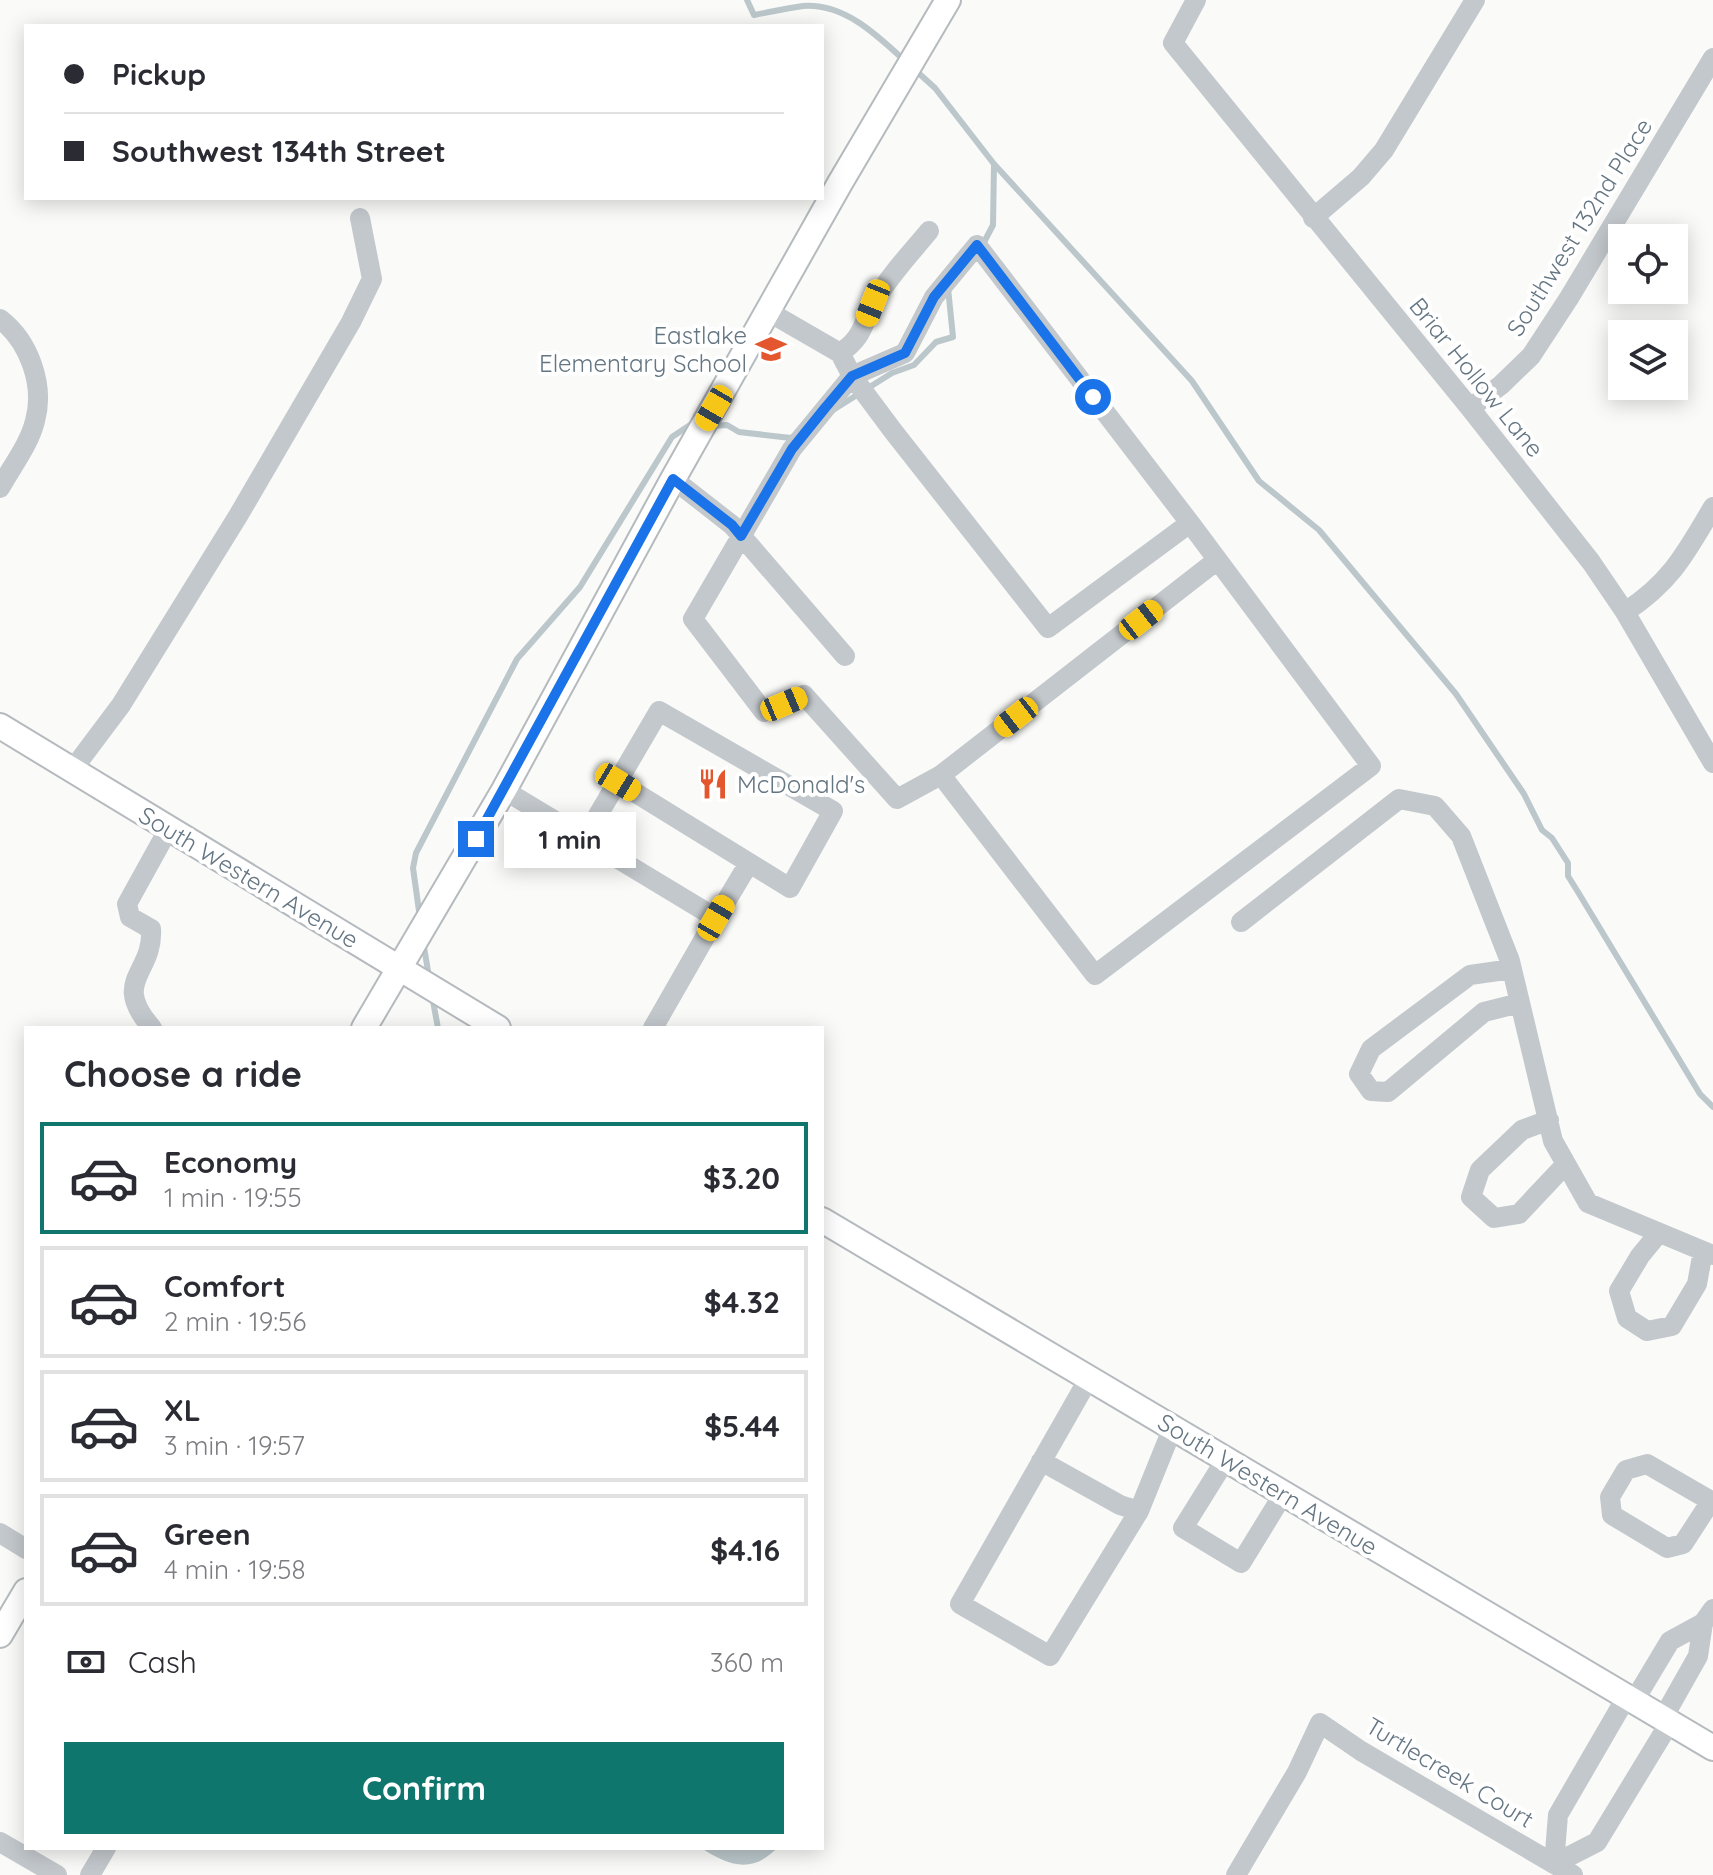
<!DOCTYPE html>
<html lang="en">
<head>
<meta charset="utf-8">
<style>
  body { margin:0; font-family:Quicksand,sans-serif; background:#f2f2f3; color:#2b2b33; height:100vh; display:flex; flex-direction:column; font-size:30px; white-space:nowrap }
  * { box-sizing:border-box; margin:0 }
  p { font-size:26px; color:#7c7c81 }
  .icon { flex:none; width:44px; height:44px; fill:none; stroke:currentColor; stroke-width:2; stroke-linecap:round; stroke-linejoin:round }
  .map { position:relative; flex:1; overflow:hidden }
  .details { position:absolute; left:24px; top:1026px; width:800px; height:824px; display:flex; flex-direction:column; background:#fff; border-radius:0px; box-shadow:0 4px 20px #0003 }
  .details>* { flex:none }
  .guide { position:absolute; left:24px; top:24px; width:800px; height:176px; border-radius:0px; box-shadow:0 4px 20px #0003; display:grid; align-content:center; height:176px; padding:0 40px; background:#fff }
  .controls { position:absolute; left:1608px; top:224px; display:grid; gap:16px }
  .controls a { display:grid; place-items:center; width:80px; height:80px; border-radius:0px; background:#fff; box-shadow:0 4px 20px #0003; font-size:40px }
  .end { position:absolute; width:36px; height:36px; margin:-18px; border:10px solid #1a73e8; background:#fff; box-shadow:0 0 0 4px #fff }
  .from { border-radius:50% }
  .bubble { position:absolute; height:56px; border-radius:0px; background:#fff; box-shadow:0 4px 20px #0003; font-size:26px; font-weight:700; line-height:56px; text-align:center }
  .car { position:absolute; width:24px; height:48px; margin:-24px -12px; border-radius:10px; box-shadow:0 0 6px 2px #0007; background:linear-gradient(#f5c518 24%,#345 0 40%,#f5c518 0 76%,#345 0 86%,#f5c518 0) }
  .guide b { display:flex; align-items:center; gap:28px; height:76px; font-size:30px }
  .guide b+b { border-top:2px solid #e1e1e2 }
  .guide i { width:20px; height:20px; background:#2b2b33 }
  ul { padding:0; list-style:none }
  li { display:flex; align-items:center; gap:24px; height:112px; margin:0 16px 12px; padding:0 24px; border:4px solid #e1e1e2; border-radius:0px }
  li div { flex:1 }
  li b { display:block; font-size:30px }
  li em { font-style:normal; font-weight:700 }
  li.active { border-color:#0f766e }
  li>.icon { width:72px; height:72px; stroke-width:1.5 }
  h2 { padding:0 40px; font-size:36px; line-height:96px }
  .pay { display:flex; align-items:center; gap:20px; height:88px; padding:0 40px; font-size:30px }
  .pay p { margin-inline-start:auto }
  .button { display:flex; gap:16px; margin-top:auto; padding:16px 40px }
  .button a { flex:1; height:92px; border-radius:0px; background:#0f766e; color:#fff; font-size:32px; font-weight:700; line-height:92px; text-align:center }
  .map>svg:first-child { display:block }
  .water { fill:#bbc7cb }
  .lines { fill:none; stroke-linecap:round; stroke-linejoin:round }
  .stream { stroke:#bbc7cb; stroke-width:6 }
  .major-casing { stroke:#b5babe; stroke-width:28 }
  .minor { stroke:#c3c8cc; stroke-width:20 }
  .major { stroke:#fff; stroke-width:24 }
  .route { stroke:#1a73e8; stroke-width:10 }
  .labels { text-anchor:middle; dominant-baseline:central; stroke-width:8; stroke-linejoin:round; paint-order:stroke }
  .street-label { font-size:24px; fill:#657683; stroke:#fff }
  .poi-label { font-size:24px; fill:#657683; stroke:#fff; text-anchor:end }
</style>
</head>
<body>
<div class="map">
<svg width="1713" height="1875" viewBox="0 0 1713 1875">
  <rect width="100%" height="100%" fill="#fafaf8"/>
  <path class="water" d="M701,1848h76c-25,26 -48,18 -76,0z"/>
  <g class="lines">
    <path class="stream" d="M747,0l7,15c16,-3 33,-7 49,-9 41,-3 74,29 102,55
      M913,68l22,20 59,76 198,217 67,100 60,49 137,164 68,100 18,36 10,8 16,25v13l10,16 122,202 13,13
      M982,246l11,-21 1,-61
      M833,410l59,-37 22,-8 22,-23 17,-5 -5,-49
      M712,426l15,-1 12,7 52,6 3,-2
      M420,918l-7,-50 3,-15 101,-194 63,-72 92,-150 24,-16
      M423,941l6,36
      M432,996l6,32"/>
    <g class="major-casing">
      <path id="major" d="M0,726l498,302
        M364,1028l140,-238 169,-311 167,-296 108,-183
        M822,1220l891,528
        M0,1635l26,-44"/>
    </g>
    <path class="minor" d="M1196,0l-23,43 297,365 121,154 34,50 88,151
      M1313,218l48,-41 23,-27 91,-150
      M769,312l71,41c24,-16 22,-29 34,-51 15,-26 36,-48 55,-71
      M0,319c29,22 45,66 35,102 -6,24 -23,45 -35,67
      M840,353l12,23 41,55 155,197 142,-105 -213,-278 -43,52 -29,56 -53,23 -60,73 -99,170 71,93 40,-17 93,104 44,-24 154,200 276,-209 -181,-243
      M1470,408l31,-23 30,-29 38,-58 144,-240
      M673,479l59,46 113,131
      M1625,612c46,-30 61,-59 88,-105
      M73,769l48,-64 117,-189 113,-194 21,-43 -12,-61
      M941,775l275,-214
      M504,790l212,128 -63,110
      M584,839l75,-128 174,100 -43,77 -172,-106
      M716,918l33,-55
      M1241,922l158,-123 36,7 26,30 49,125 43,180 35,62 125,52
      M1512,969l-42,6 -99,74 -12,25 12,17 17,1 96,-80 36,-9
      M152,1028c-42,-48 2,-54 -1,-99l-21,-12 -3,-13 42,-76
      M1549,1120l-27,10 -42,40 -9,27 23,21 25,-4 47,-50
      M1658,1234l-18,22 -21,35 8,27 20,13 25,-5 25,-42 6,-33
      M1089,1378l-129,226 90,52 89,-145 34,-84
      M1226,1459l-43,69 58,35 43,-70
      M1041,1461l79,44 19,6
      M1711,1501l-28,43 -16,4 -55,-33 -2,-18 16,-27 21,-6 64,37 2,1
      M0,1533l26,16
      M1627,1696l-69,119 -4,49 43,-22 73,-120
      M1634,1701l36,-60 33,-18
      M1663,1718l35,-62 5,-33 10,-14
      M0,1842l57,33
      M90,1875l16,-27
      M1236,1875l61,-103 23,-49 41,28 212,124"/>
    <use href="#major" class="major"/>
  </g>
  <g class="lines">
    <path class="route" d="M476,839l197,-360 59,46 9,11 51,-87 33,-41 27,-32 53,-23 29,-56 43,-52 116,152"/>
  </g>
  <defs>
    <g id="school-bare" transform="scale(2.4)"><path d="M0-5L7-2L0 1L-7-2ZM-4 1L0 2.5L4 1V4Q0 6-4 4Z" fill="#e4572e" stroke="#fff" stroke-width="2.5" paint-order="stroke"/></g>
    <g id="restaurant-bare" transform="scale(2.4)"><path d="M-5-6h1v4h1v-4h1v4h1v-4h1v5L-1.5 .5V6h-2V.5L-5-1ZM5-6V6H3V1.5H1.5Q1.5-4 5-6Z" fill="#e4572e" stroke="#fff" stroke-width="2.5" paint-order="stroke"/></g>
  </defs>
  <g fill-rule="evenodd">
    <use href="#school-bare" x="771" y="349"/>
    <use href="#restaurant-bare" x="713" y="784"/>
  </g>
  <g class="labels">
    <g class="street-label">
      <text transform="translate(1579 227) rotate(-58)">Southwest 132nd Place</text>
      <text transform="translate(1477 377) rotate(51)">Briar Hollow Lane</text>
      <text transform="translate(249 877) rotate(31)">South Western Avenue</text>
      <text transform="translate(1268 1484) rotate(31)">South Western Avenue</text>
      <text transform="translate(1450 1772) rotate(31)">Turtlecreek Court</text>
    </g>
    <g class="poi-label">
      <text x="747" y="335">Eastlake<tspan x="747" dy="28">Elementary School</tspan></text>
      <text x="737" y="784" text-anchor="start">McDonald's</text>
    </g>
  </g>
</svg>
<div class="controls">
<a><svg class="icon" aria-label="locate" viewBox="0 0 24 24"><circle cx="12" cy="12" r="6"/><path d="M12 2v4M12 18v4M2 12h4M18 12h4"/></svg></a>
<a><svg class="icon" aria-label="layers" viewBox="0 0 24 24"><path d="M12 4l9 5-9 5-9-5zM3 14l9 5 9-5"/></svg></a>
</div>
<i class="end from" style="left:1093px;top:397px"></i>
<i class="end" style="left:476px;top:839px"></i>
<div class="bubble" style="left:504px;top:812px;width:132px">1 min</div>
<i class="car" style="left:873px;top:303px;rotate:202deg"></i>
<i class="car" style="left:714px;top:408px;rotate:210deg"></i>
<i class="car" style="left:1141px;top:620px;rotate:52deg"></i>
<i class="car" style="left:784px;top:704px;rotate:67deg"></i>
<i class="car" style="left:1016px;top:717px;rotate:232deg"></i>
<i class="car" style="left:618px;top:782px;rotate:121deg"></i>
<i class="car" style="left:716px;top:918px;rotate:30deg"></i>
<div class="guide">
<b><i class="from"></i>Pickup</b>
<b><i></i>Southwest 134th Street</b>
</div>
<section class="details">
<h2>Choose a ride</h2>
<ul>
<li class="active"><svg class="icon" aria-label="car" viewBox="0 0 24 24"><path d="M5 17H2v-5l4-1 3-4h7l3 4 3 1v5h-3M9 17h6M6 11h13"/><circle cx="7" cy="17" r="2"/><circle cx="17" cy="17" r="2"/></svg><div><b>Economy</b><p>1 min · 19:55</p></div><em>$3.20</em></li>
<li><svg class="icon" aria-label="car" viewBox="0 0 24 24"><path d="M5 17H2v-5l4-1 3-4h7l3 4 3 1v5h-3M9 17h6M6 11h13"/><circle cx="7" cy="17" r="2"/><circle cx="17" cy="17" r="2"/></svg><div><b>Comfort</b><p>2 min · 19:56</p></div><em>$4.32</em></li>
<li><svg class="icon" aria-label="car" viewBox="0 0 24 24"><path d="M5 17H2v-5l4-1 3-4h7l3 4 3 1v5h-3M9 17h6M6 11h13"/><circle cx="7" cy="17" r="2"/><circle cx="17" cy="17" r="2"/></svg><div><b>XL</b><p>3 min · 19:57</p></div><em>$5.44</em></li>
<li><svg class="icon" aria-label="car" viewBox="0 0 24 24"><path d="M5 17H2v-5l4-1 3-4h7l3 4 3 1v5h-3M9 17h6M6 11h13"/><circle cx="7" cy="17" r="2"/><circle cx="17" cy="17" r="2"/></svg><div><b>Green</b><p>4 min · 19:58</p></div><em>$4.16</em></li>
</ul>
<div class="pay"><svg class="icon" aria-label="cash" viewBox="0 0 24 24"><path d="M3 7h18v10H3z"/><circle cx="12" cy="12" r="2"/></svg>Cash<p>360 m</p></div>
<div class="button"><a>Confirm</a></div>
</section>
</div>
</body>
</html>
